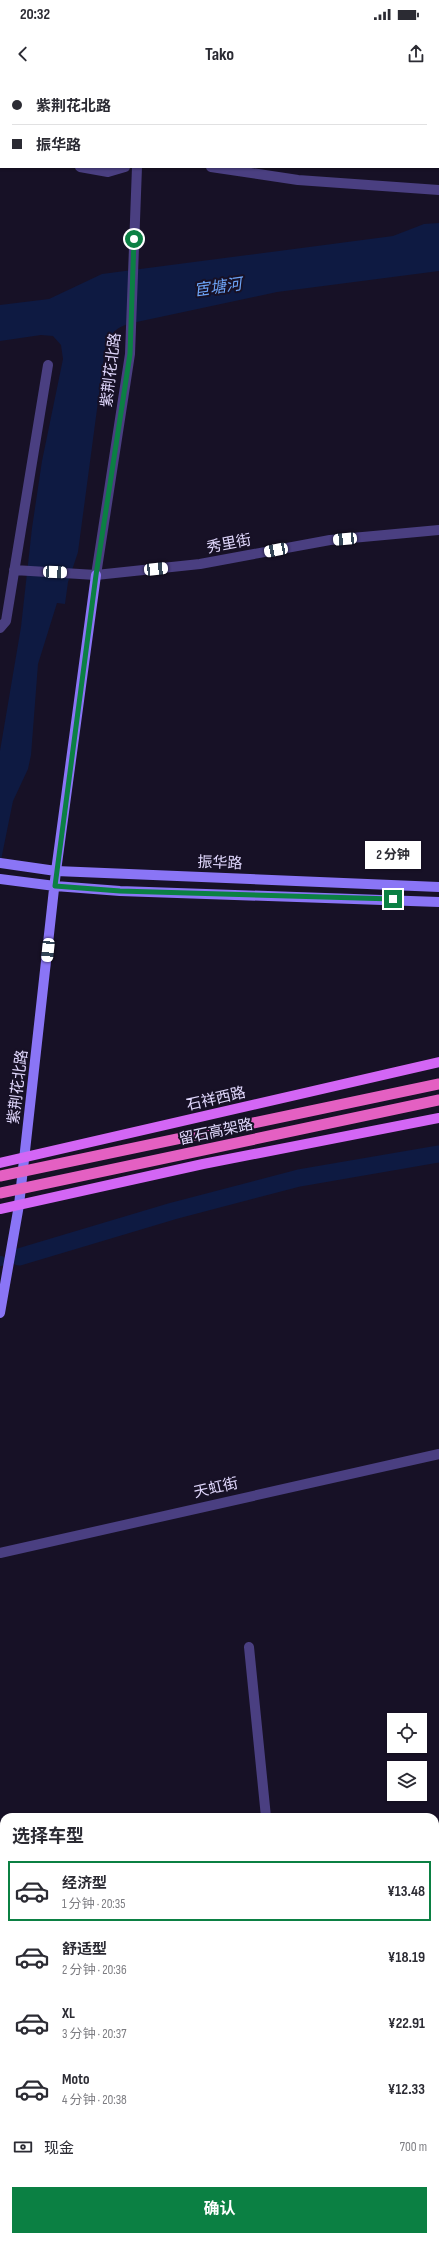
<!DOCTYPE html>
<html lang="zh">
<head>
<meta charset="utf-8">
<style>
  body { margin:0; font-family:"Sofia Sans Condensed","Noto Sans SC",sans-serif; background:#f2f2f3; color:#2b2b33; height:100vh; display:flex; flex-direction:column; font-size:15px; white-space:nowrap }
  * { box-sizing:border-box; margin:0 }
  p { font-size:13px; color:#7c7c81 }
  .icon { flex:none; width:22px; height:22px; fill:none; stroke:currentColor; stroke-width:2; stroke-linecap:round; stroke-linejoin:round }
  .map { position:relative; flex:1; overflow:hidden }
  .drawer { position:absolute; left:0px; top:1733px; width:439px; height:428px; display:flex; flex-direction:column; background:#fff; border-radius:12px 12px 0 0; box-shadow:0 1px 3px #0004 }
  .drawer>* { flex:none }
  .banner { position:absolute; left:0px; top:0px; width:439px; height:88px; box-shadow:0 1px 3px #0004; display:grid; align-content:center; height:88px; padding:0 12px; background:#fff }
  .buttons { position:absolute; left:387px; top:1633px; display:grid; gap:8px }
  .buttons a { display:grid; place-items:center; width:40px; height:40px; border-radius:0px; background:#fff; box-shadow:0 1px 3px #0004; font-size:20px }
  .end { position:absolute; width:18px; height:18px; margin:-9px; border:5px solid #0b8043; background:#fff; box-shadow:0 0 0 2px #fff }
  .from { border-radius:50% }
  .bubble { position:absolute; height:28px; border-radius:0px; background:#fff; box-shadow:0 1px 3px #0004; font-size:13px; font-weight:700; line-height:28px; text-align:center }
  .car { position:absolute; width:12px; height:24px; margin:-12px -6px; border-radius:5px; box-shadow:0 0 3px 1px #0007; background:linear-gradient(#fff 24%,#345 0 40%,#fff 0 76%,#345 0 86%,#fff 0) }
  .banner b { display:flex; align-items:center; gap:14px; height:38px; font-size:15px }
  .banner b+b { border-top:1px solid #e1e1e2 }
  .banner i { width:10px; height:10px; background:#2b2b33 }
  ul { padding:0; list-style:none }
  li { display:flex; align-items:center; gap:12px; height:60px; margin:0 8px 6px; padding:0 4px; border:2px solid transparent; border-radius:0px }
  li div { flex:1 }
  li b { display:block; font-size:15px }
  li em { font-style:normal; font-weight:700 }
  li.current { border-color:#0b8043 }
  li>.icon { width:36px; height:36px; stroke-width:1.5 }
  h2 { padding:0 12px; font-size:18px; line-height:48px }
  .pay { display:flex; align-items:center; gap:10px; height:44px; padding:0 12px; font-size:15px }
  .pay p { margin-inline-start:auto }
  .cta { display:flex; gap:8px; margin-top:auto; padding:8px 12px }
  .cta a { flex:1; height:46px; border-radius:0px; background:#0b8043; color:#fff; font-size:16px; font-weight:700; line-height:46px; text-align:center }
  .status { display:flex; justify-content:space-between; align-items:center; height:28px; padding:0 20px; background:#fff; direction:ltr }
  .status svg { height:11px; fill:currentColor }
  header { display:flex; justify-content:space-between; align-items:center; height:52px; padding:0 12px; background:#fff; font-size:18px; font-weight:700 }
  .map>svg:first-child { display:block }
  .water { fill:#0e1a42 }
  .lines { fill:none; stroke-linecap:round; stroke-linejoin:round }
  .canal { stroke:#0e1a42; stroke-width:10 }
  .river { stroke:#0e1a42; stroke-width:17 }
  .minor { stroke:#4a3f81; stroke-width:10 }
  .tertiary { stroke:#4a3f81; stroke-width:10 }
  .secondary { stroke:#8a75f6; stroke-width:10 }
  .primary { stroke:#d366f5; stroke-width:10 }
  .trunk-bridge { stroke:#e460c2; stroke-width:11 }
  .route { stroke:#0b8043; stroke-width:5 }
  .labels { text-anchor:middle; dominant-baseline:central; stroke-width:4; stroke-linejoin:round; paint-order:stroke }
  .street-label { font-size:15px; fill:#e1d8fd; stroke:#171126 }
  .water-label { font-size:16px; font-style:italic; fill:#6da4f6; stroke:#171126 }
</style>
</head>
<body>
<div class="status"><b>20:32</b><svg viewBox="0 0 49 12"><path d="M0 12V9h3v3zM5 12V6h3v6zM10 12V3h3v9zM15 12V0h3v12zM26 1h20v11H26zM47 4h2v5h-2z"/></svg></div>
<header><svg class="icon" aria-label="back" viewBox="0 0 24 24"><path d="M15 5l-7 7 7 7"/></svg>Tako<svg class="icon" aria-label="share" viewBox="0 0 24 24"><path d="M12 15V3M7 8l5-5 5 5M5 13v7h14v-7"/></svg></header>
<div class="map">
<svg width="439" height="2161" viewBox="0 0 439 2161">
  <rect width="100%" height="100%" fill="#171126"/>
  <path class="water" d="M439,143v48l-162,21 -145,31c-18,5 -20,9 -27,26l-27,203 -10,30 -3,22 -8,-1 -19,61 -7,91 -3,14 -15,32 -13,64v-114l21,-124 11,-99 10,-67 21,-102 -2,-14 -8,-9 -12,-1 -41,6v-36l49,-6 53,-25 291,-38 31,-12z
    M439,1997v37l-4,1v-37z"/>
  <g class="lines">
    <path class="canal" d="M0,1181h1"/>
    <path class="river" d="M19,1177l154,-46 126,-33 140,-24"/>
    <path class="minor" d="M14,490l82,5
      M0,548l6,-7 42,-256
      M249,1567l17,170
      M435,1750h4
      M0,1843l4,-1
      M171,2161l1,-4"/>
    <path class="tertiary" d="M0,53h1
      M0,74h1
      M80,87l28,5 17,-5
      M137,87l-7,187 -34,221 104,-11 130,-24 109,-10
      M211,87l87,13 141,10
      M0,1473l439,-99
      M435,1941l4,-1
      M435,1959l4,-1
      M0,2018h4
      M0,2034h4"/>
    <path class="secondary" d="M0,783l56,8 383,16
      M0,799l55,7 65,5 319,11
      M0,1233l19,-108 37,-334 40,-296"/>
    <path class="primary" d="M0,1083l439,-101
      M0,1129l203,-45 236,-46"/>
    <path class="trunk-bridge" d="M0,1096l439,-92
      M0,1113l439,-93"/>
  </g>
  <g class="lines">
    <path class="route" d="M134,159l-4,115 -34,221 -41,311 65,5 273,8"/>
  </g>
  <g class="labels">
    <g class="street-label">
      <text transform="translate(111 290) rotate(-83)">紫荆花北路</text>
      <text transform="translate(229 464) rotate(-11)">秀里街</text>
      <text transform="translate(220 783) rotate(2)">振华路</text>
      <text transform="translate(18 1007) rotate(-83)">紫荆花北路</text>
      <text transform="translate(216 1019) rotate(-13)">石祥西路</text>
      <text transform="translate(216 1052) rotate(-12)">留石高架路</text>
      <text transform="translate(216 1408) rotate(-13)">天虹街</text>
    </g>
    <g class="water-label">
      <text transform="translate(218 208) rotate(-8)">宦塘河</text>
    </g>
  </g>
</svg>
<div class="buttons">
<a><svg class="icon" aria-label="locate" viewBox="0 0 24 24"><circle cx="12" cy="12" r="6"/><path d="M12 2v4M12 18v4M2 12h4M18 12h4"/></svg></a>
<a><svg class="icon" aria-label="layers" viewBox="0 0 24 24"><path d="M12 4l9 5-9 5-9-5zM3 14l9 5 9-5"/></svg></a>
</div>
<i class="end from" style="left:134px;top:159px"></i>
<i class="end" style="left:393px;top:819px"></i>
<div class="bubble" style="left:365px;top:761px;width:56px">2 分钟</div>
<i class="car" style="left:345px;top:459px;rotate:265deg"></i>
<i class="car" style="left:276px;top:470px;rotate:259deg"></i>
<i class="car" style="left:156px;top:489px;rotate:84deg"></i>
<i class="car" style="left:55px;top:492px;rotate:93deg"></i>
<i class="car" style="left:48px;top:870px;rotate:186deg"></i>
<div class="banner">
<b><i class="from"></i>紫荆花北路</b>
<b><i></i>振华路</b>
</div>
<section class="drawer">
<h2>选择车型</h2>
<ul>
<li class="current"><svg class="icon" aria-label="car" viewBox="0 0 24 24"><path d="M5 17H2v-5l4-1 3-4h7l3 4 3 1v5h-3M9 17h6M6 11h13"/><circle cx="7" cy="17" r="2"/><circle cx="17" cy="17" r="2"/></svg><div><b>经济型</b><p>1 分钟 · 20:35</p></div><em>¥13.48</em></li>
<li><svg class="icon" aria-label="car" viewBox="0 0 24 24"><path d="M5 17H2v-5l4-1 3-4h7l3 4 3 1v5h-3M9 17h6M6 11h13"/><circle cx="7" cy="17" r="2"/><circle cx="17" cy="17" r="2"/></svg><div><b>舒适型</b><p>2 分钟 · 20:36</p></div><em>¥18.19</em></li>
<li><svg class="icon" aria-label="car" viewBox="0 0 24 24"><path d="M5 17H2v-5l4-1 3-4h7l3 4 3 1v5h-3M9 17h6M6 11h13"/><circle cx="7" cy="17" r="2"/><circle cx="17" cy="17" r="2"/></svg><div><b>XL</b><p>3 分钟 · 20:37</p></div><em>¥22.91</em></li>
<li><svg class="icon" aria-label="car" viewBox="0 0 24 24"><path d="M5 17H2v-5l4-1 3-4h7l3 4 3 1v5h-3M9 17h6M6 11h13"/><circle cx="7" cy="17" r="2"/><circle cx="17" cy="17" r="2"/></svg><div><b>Moto</b><p>4 分钟 · 20:38</p></div><em>¥12.33</em></li>
</ul>
<div class="pay"><svg class="icon" aria-label="cash" viewBox="0 0 24 24"><path d="M3 7h18v10H3z"/><circle cx="12" cy="12" r="2"/></svg>现金<p>700 m</p></div>
<div class="cta"><a>确认</a></div>
</section>
</div>
</body>
</html>
